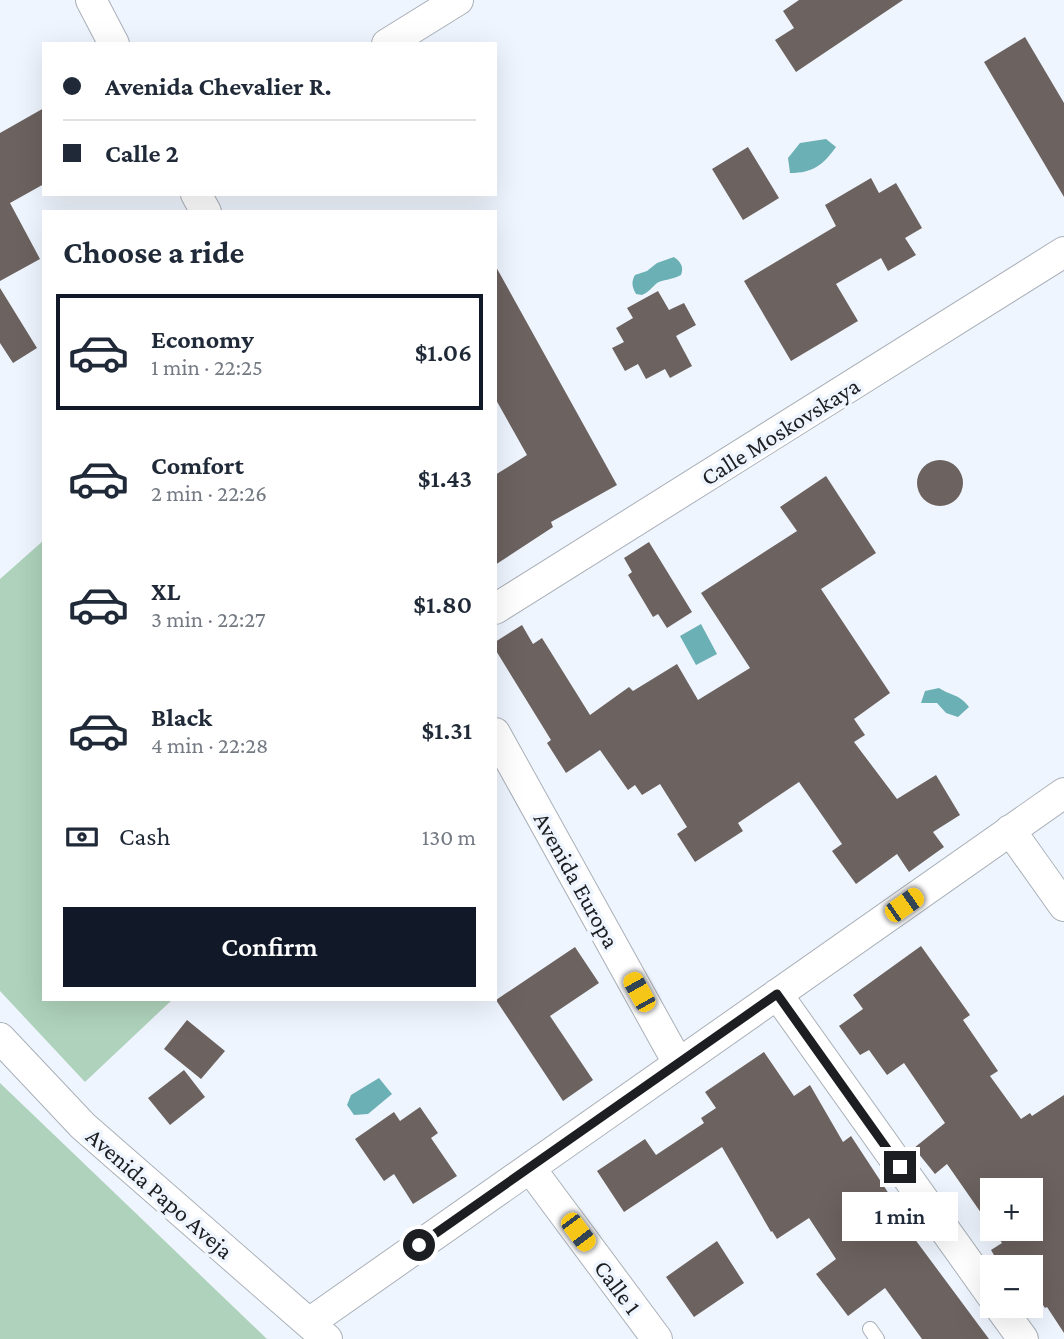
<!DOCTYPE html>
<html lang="en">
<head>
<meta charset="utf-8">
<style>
  body { margin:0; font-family:"Crimson Pro",serif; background:#f6f6f7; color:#1f2937; height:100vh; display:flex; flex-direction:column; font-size:26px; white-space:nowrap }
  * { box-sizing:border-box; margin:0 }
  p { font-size:23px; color:#747a83 }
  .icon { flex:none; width:38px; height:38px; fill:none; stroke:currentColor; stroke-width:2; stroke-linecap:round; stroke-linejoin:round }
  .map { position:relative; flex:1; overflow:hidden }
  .drawer { position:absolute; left:42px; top:210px; width:455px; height:791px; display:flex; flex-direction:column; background:#fff; border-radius:0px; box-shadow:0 7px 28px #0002 }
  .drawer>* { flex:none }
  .guide { position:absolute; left:42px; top:42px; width:455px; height:154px; border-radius:0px; box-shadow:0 7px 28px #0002; display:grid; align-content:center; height:154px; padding:0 21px; background:#fff }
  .tools { position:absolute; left:980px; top:1178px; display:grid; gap:14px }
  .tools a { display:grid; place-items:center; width:63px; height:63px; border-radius:0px; background:#fff; box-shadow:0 7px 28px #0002; font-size:35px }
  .end { position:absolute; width:32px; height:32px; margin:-16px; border:9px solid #1c1e21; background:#fff; box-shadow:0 0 0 4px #fff }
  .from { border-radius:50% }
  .bubble { position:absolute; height:49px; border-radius:0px; background:#fff; box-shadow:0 7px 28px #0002; font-size:23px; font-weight:600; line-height:49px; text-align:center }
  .car { position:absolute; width:21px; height:42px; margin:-21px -10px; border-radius:9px; box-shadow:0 0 5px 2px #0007; background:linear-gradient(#f5c518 24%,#345 0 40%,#f5c518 0 76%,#345 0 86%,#f5c518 0) }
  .guide b { display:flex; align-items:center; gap:24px; height:66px; font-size:26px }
  .guide b+b { border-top:2px solid #e0e1e3 }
  .guide i { width:18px; height:18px; background:#1f2937 }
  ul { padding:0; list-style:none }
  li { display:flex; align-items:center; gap:21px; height:116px; margin:0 14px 10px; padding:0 7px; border:4px solid transparent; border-radius:0px }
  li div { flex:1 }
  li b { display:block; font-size:26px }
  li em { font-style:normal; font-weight:600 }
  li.on { border-color:#111827 }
  li>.icon { width:63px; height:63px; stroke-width:1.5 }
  h2 { padding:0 21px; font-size:32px; line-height:84px }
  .pay { display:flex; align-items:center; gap:18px; height:77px; padding:0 21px; font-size:26px }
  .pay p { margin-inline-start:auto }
  .action { display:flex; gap:14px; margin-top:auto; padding:14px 21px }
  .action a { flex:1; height:80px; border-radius:0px; background:#111827; color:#fff; font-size:28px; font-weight:600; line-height:80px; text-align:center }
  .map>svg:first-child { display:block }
  .green { fill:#aed2bb }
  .water { fill:#6bb0b4 }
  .building { fill:#6c625f; fill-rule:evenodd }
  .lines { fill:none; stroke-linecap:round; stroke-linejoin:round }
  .service-casing { stroke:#aab0b8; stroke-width:16 }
  .minor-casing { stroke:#aab0b8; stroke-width:32 }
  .service { stroke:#fff; stroke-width:14 }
  .minor { stroke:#fff; stroke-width:30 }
  .route { stroke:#1c1e21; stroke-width:9 }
  .labels { text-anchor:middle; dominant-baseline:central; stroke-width:7; stroke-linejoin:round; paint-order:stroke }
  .street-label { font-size:24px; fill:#1c1e21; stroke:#eff5fe }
</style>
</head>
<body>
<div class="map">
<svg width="1064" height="1339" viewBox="0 0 1064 1339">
  <rect width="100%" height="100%" fill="#eff5fe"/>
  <path class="green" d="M44,540v459h129l-88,83 -85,-91v-412z
    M0,1083l267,256h-267z"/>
  <path class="water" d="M826,139l10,8c-13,18 -23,26 -46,26l-2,-15 12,-15z
    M674,257c7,5 10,10 7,18 -6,4 -20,5 -24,8 -5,4 -8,9 -15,12l-6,-1c-4,-7 -5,-12 -1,-19l12,-4 10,-8z
    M701,624l16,30 -21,11 -16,-29z
    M939,688c14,9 19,5 30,19l-11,10 -12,-4 -9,-10h-16l4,-12z
    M379,1078l13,16 -24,20 -14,1 -7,-10 4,-10z"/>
  <path class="building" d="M799,0h104l-107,72 -21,-32 19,-12 -11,-17z
    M1025,37l39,66v94l-80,-135z
    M44,108v76l-34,19 30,56 -40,22v-148z
    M748,147l31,51 -36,22 -31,-51z
    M871,178l8,15 17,-10 26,45 -17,10 11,17 -28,16 -7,-13 -45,26 22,37 -67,40 -47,-80 92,-55 -11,-21z
    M495,265l122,220 -66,37 2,5 -58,38v-90l32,-20 -32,-57z
    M0,288l37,60 -24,15 -13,-20z
    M658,291l11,19 15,-7 12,22 -20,11 16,30 -22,12 -5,-9 -19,10 -8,-15 -13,7 -13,-23 12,-6 -8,-14 17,-10 -6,-10z
    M917 483a23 23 0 1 1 46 0a23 23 0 1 1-46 0Z
    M826,476l50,77 -55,36 69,104 -36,26 11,16 -11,7 43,57 39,-24 24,40 -27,17 11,15 -35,25 -12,-18 -41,30 -24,-33 10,-7 -43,-62 -61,41 5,8 -48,31 -18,-28 10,-7 -27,-43 -18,11 -7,-10 -7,5 -28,-40 -34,23 -19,-30 4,-3 -56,-91v-7l27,-17 11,19 9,-6 48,77 39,-28 4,4 44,-27 21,36 52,-32 -49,-75 96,-62 -17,-24z
    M649,542l43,70 -25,16 -9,-14 -5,3 -25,-42 4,-3 -8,-14z
    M921,946l49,69 -7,5 35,51 -8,5 31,43 9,-6 2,3 32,-21v238l-17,-26 -2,1 -14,-20v-21h-30l-10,-17 11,-7 -55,-79 -12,10 -21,-26 31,-25 -41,-60 -17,12 -18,-25 -9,5 -21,-29 24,-17 -10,-14zM992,1190h39v38h-39z
    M575,947l24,36 -49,33 43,64 -30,21 -67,-101z
    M187,1020l38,31 -24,28 -37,-30z
    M764,1052l30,44 16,-11 33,57 8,-6 42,64 -5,3 101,136h-67l-37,-51 -37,28 -32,-42 20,-15 -27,-41 -32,21 -5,-8 -1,1 -49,-85 -98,65 -27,-41 48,-32 11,16 48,-32 -3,-5 15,-10 -11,-16z
    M184,1070l21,27 -35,28 -22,-27z
    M420,1107l18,26 -7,5 26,38 -44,28 -19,-30 -10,7 -29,-42 39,-27 6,9z
    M717,1241l27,42 -50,34 -28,-40z"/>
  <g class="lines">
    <g class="service-casing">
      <path id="service" d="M870,1329l7,10"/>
    </g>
    <g class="minor-casing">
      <path id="minor" d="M91,0l23,44
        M387,44l71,-44
        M196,194l10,18
        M495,609l569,-357
        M495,733l183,330
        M1010,830l54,76
        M777,994l215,302
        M0,1038l83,88 244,213
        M530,1168l127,171
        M999,1306l24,33
        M309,1323l755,-530"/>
    </g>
    <use href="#service" class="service"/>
    <use href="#minor" class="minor"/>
  </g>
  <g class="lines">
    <path class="route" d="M419,1245l358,-251 123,173"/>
  </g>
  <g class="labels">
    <g class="street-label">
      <text transform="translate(780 431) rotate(-32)">Calle Moskovskaya</text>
      <text transform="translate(577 880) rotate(61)">Avenida Europa</text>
      <text transform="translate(160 1193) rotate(41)">Avenida Papo Aveja</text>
      <text transform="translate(618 1287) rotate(53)">Calle 1</text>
    </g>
  </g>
</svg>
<div class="tools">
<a>+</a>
<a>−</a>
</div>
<i class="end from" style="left:419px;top:1245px"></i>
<i class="end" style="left:900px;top:1167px"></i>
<div class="bubble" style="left:842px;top:1192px;width:116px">1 min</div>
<i class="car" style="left:904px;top:905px;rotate:55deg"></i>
<i class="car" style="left:639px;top:992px;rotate:331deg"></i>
<i class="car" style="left:578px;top:1232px;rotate:143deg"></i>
<div class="guide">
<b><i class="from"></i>Avenida Chevalier R.</b>
<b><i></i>Calle 2</b>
</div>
<section class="drawer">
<h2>Choose a ride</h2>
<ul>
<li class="on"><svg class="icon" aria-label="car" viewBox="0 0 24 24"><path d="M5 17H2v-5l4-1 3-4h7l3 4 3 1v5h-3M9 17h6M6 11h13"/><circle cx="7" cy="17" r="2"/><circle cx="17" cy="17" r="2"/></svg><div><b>Economy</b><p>1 min · 22:25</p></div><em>$1.06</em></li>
<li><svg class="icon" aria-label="car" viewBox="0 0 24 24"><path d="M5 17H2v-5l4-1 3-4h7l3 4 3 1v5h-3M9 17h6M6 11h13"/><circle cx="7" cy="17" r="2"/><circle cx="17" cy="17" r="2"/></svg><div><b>Comfort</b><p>2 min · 22:26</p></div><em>$1.43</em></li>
<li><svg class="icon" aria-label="car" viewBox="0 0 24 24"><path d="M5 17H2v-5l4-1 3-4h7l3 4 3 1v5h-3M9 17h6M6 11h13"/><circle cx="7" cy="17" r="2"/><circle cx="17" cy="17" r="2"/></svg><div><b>XL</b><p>3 min · 22:27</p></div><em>$1.80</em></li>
<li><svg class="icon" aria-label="car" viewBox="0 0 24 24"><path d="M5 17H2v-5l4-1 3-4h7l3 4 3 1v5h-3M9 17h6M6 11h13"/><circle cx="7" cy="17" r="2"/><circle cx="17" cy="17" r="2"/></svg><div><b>Black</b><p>4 min · 22:28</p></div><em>$1.31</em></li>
</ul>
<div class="pay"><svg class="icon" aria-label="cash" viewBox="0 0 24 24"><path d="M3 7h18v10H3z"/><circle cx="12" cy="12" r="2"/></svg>Cash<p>130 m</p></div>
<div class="action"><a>Confirm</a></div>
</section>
</div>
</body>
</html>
